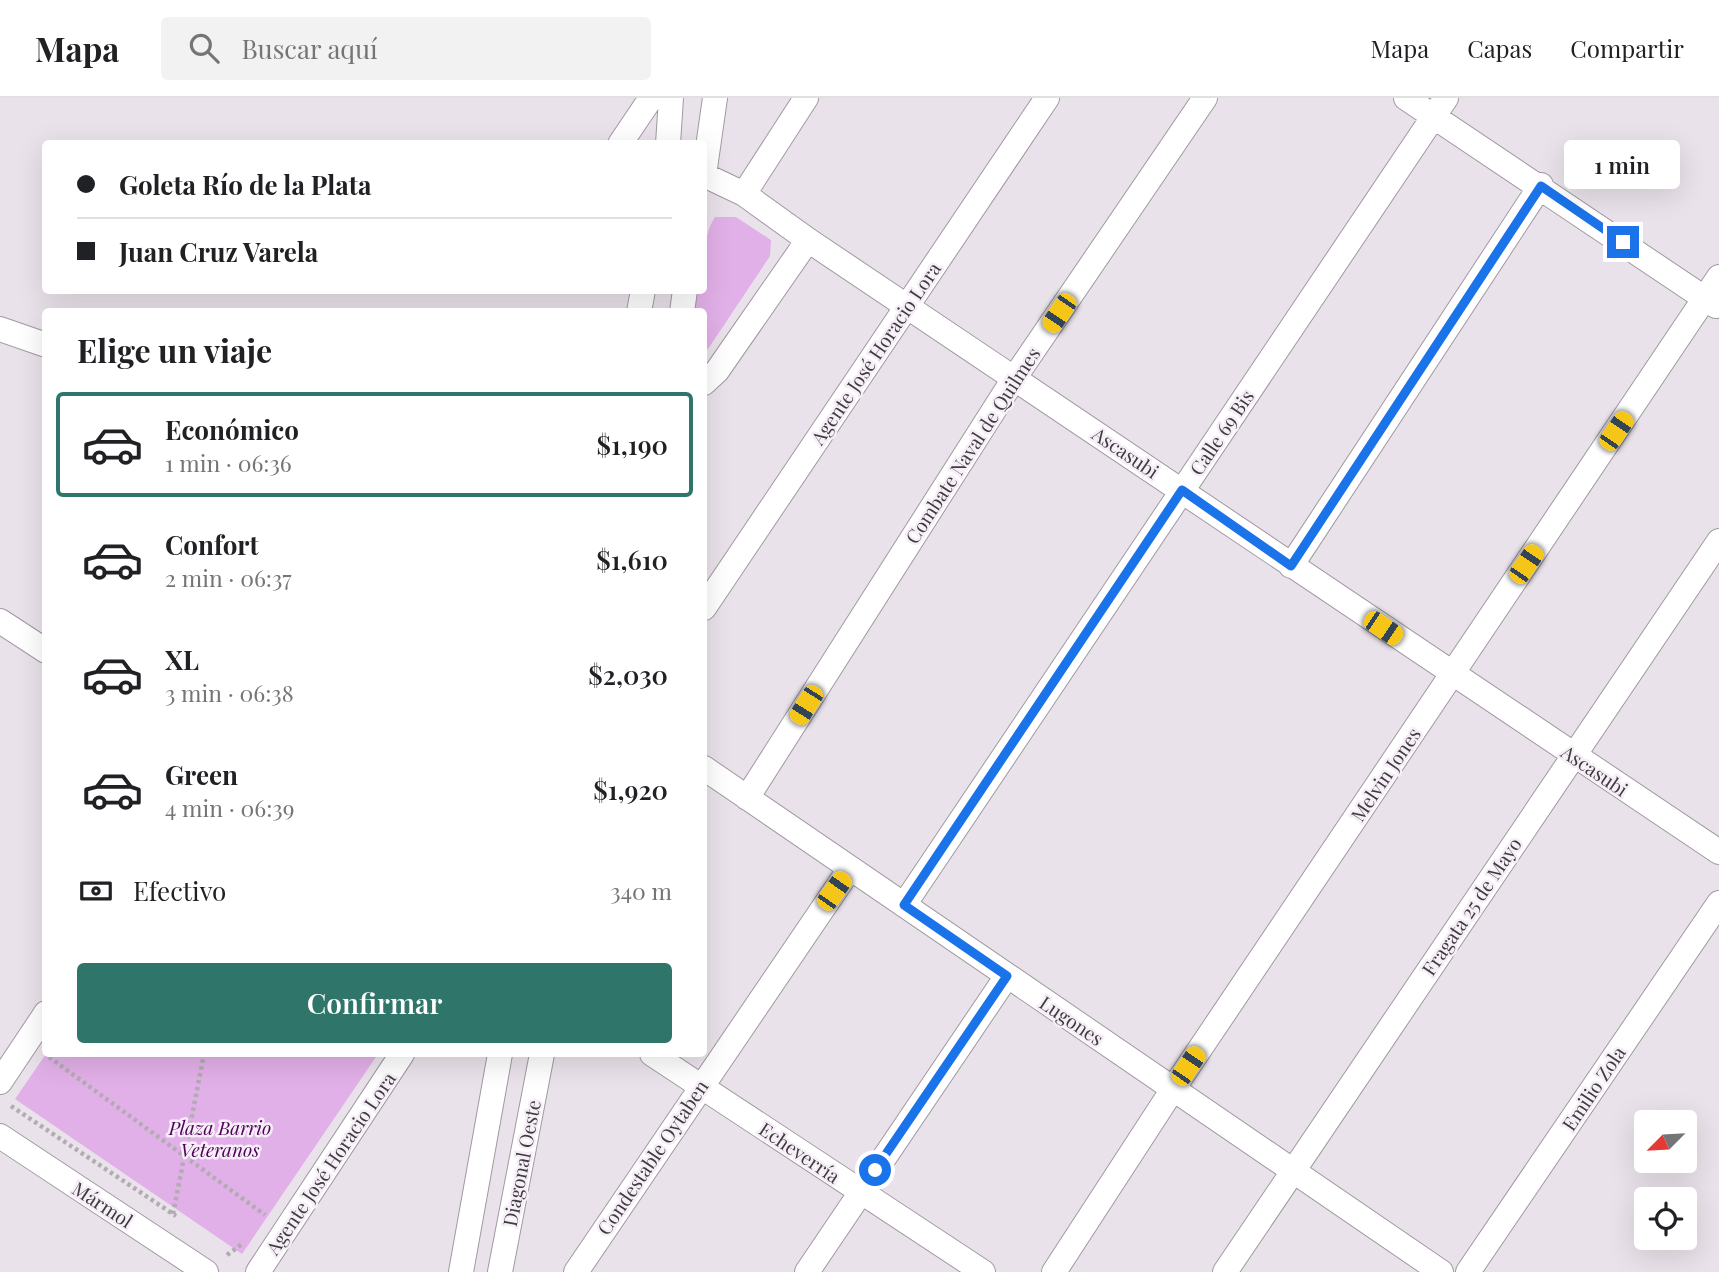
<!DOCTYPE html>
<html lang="es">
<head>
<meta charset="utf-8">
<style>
  body { margin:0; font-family:"Playfair Display",serif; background:#f2f2f2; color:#202124; height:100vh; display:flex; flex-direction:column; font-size:26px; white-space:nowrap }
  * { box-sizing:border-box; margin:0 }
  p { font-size:23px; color:#757577 }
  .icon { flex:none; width:38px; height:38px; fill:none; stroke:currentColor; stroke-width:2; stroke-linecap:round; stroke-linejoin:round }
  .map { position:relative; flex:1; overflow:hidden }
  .panel { position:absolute; left:42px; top:210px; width:665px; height:749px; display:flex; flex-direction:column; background:#fff; border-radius:7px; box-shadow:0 7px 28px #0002 }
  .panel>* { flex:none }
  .banner { position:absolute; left:42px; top:42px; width:665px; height:154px; border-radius:7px; box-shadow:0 7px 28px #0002; display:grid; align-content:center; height:154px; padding:0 35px; background:#fff }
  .needle { width:46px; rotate:246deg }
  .fabs { position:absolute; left:1634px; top:1012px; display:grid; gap:14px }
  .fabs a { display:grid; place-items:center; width:63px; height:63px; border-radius:7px; background:#fff; box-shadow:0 7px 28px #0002; font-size:35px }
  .end { position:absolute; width:32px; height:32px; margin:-16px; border:9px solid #1a73e8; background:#fff; box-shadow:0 0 0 4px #fff }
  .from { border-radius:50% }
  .bubble { position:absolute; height:49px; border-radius:7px; background:#fff; box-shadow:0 7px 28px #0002; font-size:23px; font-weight:600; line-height:49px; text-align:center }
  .car { position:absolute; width:21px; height:42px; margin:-21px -10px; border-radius:9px; box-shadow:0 0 5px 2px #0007; background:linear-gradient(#f5c518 24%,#345 0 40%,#f5c518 0 76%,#345 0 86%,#f5c518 0) }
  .banner b { display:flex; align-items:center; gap:24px; height:66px; font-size:26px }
  .banner b+b { border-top:2px solid #e0e0e0 }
  .banner i { width:18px; height:18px; background:#202124 }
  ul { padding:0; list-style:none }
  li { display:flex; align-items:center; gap:21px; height:105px; margin:0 14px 10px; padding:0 21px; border:4px solid transparent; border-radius:7px }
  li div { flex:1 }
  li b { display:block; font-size:26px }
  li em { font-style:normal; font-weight:600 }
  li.selected { border-color:#30756a }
  li>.icon { width:63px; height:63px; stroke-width:1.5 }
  h2 { padding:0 35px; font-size:32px; line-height:84px }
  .pay { display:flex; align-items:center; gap:18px; height:77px; padding:0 35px; font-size:26px }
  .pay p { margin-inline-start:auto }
  .cta { display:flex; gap:14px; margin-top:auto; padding:14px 35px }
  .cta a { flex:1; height:80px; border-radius:7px; background:#30756a; color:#fff; font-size:28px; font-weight:600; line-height:80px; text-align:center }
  header { display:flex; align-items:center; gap:42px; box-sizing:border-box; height:98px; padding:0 35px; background:#fff; border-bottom:2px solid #e0e0e0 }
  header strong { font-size:33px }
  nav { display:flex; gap:38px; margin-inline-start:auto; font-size:24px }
  .search { width:490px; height:63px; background:#f2f2f2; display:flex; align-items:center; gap:18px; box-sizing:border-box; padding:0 24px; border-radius:7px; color:#757577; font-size:26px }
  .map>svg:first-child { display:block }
  .green { fill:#e2b0e8 }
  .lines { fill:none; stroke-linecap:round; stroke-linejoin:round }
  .street-casing { stroke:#a199a1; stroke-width:26 }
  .path { stroke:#b2abb2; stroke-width:4.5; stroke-dasharray:3.5 3.5; stroke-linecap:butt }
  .street { stroke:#fff; stroke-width:24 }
  .route { stroke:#1a73e8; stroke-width:9 }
  .labels { text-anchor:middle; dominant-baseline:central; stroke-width:5; stroke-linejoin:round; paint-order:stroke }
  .street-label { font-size:19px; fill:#3f3c3f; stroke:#f7eff8 }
  .park-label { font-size:19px; font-style:italic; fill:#51005b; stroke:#f7eff8 }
</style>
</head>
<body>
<header>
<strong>Mapa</strong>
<div class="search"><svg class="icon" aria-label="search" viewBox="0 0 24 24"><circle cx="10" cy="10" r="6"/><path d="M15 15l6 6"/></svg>Buscar aquí</div>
<nav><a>Mapa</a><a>Capas</a><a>Compartir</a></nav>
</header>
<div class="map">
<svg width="1719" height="1174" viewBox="0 0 1719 1174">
  <rect width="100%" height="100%" fill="#eae2ea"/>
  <path class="green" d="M715,119h21l35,23 -1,16 -62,93 -4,1v-38h-13l4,-21 9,-1c0,-24 -3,-51 11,-73z
    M46,956h332l-136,200 -227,-155z"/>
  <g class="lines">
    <g class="street-casing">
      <path id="street" d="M1406,0l310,208
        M620,46l31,-46
        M668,46l3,-46
        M704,77l40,19 64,46 911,612
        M704,77l11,-77
        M744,96l62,-96
        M639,214l4,-22
        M682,214l3,-22
        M0,231l46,16
        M704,285l13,-12 91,-131
        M1291,468l250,-381
        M704,510l343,-510
        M0,523l46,30
        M704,670l737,504
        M747,700l268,-421 190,-279
        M904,807l542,-807
        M652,956l331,218
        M0,984l46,-69
        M0,1038l206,136
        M258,1174l144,-218
        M461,1174l39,-218
        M500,1174l42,-218
        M576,1174l273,-402
        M807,1174l200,-296
        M1054,1174l119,-183 546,-812
        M1225,1174l494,-731
        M1468,1174l251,-369"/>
    </g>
    <path class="path" d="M49,959l216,158
      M11,1008l165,110
      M173,1116l31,-160
      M227,1157l15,-11"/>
    <use href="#street" class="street"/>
  </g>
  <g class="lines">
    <path class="route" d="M875,1072l132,-194 -103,-71 278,-415 109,76 250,-380 82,56"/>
  </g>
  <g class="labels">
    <g class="street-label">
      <text transform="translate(875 255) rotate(-56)">Agente José Horacio Lora</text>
      <text transform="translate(1221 334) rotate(-56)">Calle 69 Bis</text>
      <text transform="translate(972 347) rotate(-57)">Combate Naval de Quilmes</text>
      <text transform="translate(1126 354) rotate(34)">Ascasubi</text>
      <text transform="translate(1595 672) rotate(34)">Ascasubi</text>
      <text transform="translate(1385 676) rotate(-56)">Melvin Jones</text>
      <text transform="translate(1471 808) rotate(-56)">Fragata 25 de Mayo</text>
      <text transform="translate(1072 922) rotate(34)">Lugones</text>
      <text transform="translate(1593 990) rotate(-56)">Emilio Zola</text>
      <text transform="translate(800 1054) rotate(34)">Echeverría</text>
      <text transform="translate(652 1059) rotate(-56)">Condestable Oytaben</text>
      <text transform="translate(330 1065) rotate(-56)">Agente José Horacio Lora</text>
      <text transform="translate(521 1065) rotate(-79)">Diagonal Oeste</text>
      <text transform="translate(103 1106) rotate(33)">Mármol</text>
    </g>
    <g class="park-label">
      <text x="220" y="1029">Plaza Barrio<tspan x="220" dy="22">Veteranos</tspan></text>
    </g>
  </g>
</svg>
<div class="fabs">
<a><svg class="needle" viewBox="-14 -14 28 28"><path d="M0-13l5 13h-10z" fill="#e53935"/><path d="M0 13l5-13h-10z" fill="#757577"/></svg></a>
<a><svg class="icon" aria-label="locate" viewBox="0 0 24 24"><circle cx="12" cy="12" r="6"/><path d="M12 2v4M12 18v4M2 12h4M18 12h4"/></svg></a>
</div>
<i class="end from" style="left:875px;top:1072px"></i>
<i class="end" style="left:1623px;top:144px"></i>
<div class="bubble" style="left:1564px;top:42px;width:116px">1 min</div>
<i class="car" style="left:1059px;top:215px;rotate:214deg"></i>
<i class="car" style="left:1616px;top:333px;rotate:34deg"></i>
<i class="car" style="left:1526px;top:466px;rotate:34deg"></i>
<i class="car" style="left:1383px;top:530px;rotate:124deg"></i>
<i class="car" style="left:806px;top:607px;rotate:212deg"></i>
<i class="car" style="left:834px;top:793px;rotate:35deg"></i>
<i class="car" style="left:1188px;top:968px;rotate:34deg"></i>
<div class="banner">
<b><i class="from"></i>Goleta Río de la Plata</b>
<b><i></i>Juan Cruz Varela</b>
</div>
<section class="panel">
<h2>Elige un viaje</h2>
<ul>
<li class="selected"><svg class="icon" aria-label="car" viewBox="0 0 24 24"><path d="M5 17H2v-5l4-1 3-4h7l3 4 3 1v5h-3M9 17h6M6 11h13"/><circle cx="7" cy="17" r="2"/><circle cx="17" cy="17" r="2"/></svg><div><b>Económico</b><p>1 min · 06:36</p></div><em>$1,190</em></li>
<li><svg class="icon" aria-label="car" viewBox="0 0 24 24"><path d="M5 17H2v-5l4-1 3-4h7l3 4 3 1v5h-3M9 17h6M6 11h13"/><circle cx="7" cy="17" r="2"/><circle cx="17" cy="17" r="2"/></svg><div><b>Confort</b><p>2 min · 06:37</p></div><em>$1,610</em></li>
<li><svg class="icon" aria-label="car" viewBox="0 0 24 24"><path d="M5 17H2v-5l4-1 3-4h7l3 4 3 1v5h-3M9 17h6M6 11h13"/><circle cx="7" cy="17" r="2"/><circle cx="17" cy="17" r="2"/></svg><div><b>XL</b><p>3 min · 06:38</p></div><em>$2,030</em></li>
<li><svg class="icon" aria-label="car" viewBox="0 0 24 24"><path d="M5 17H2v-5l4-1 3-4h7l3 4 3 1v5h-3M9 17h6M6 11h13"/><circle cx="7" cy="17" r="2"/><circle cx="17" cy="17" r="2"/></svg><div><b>Green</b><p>4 min · 06:39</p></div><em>$1,920</em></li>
</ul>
<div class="pay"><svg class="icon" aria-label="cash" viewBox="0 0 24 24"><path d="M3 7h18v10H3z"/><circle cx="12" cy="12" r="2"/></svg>Efectivo<p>340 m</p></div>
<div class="cta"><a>Confirmar</a></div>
</section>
</div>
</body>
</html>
